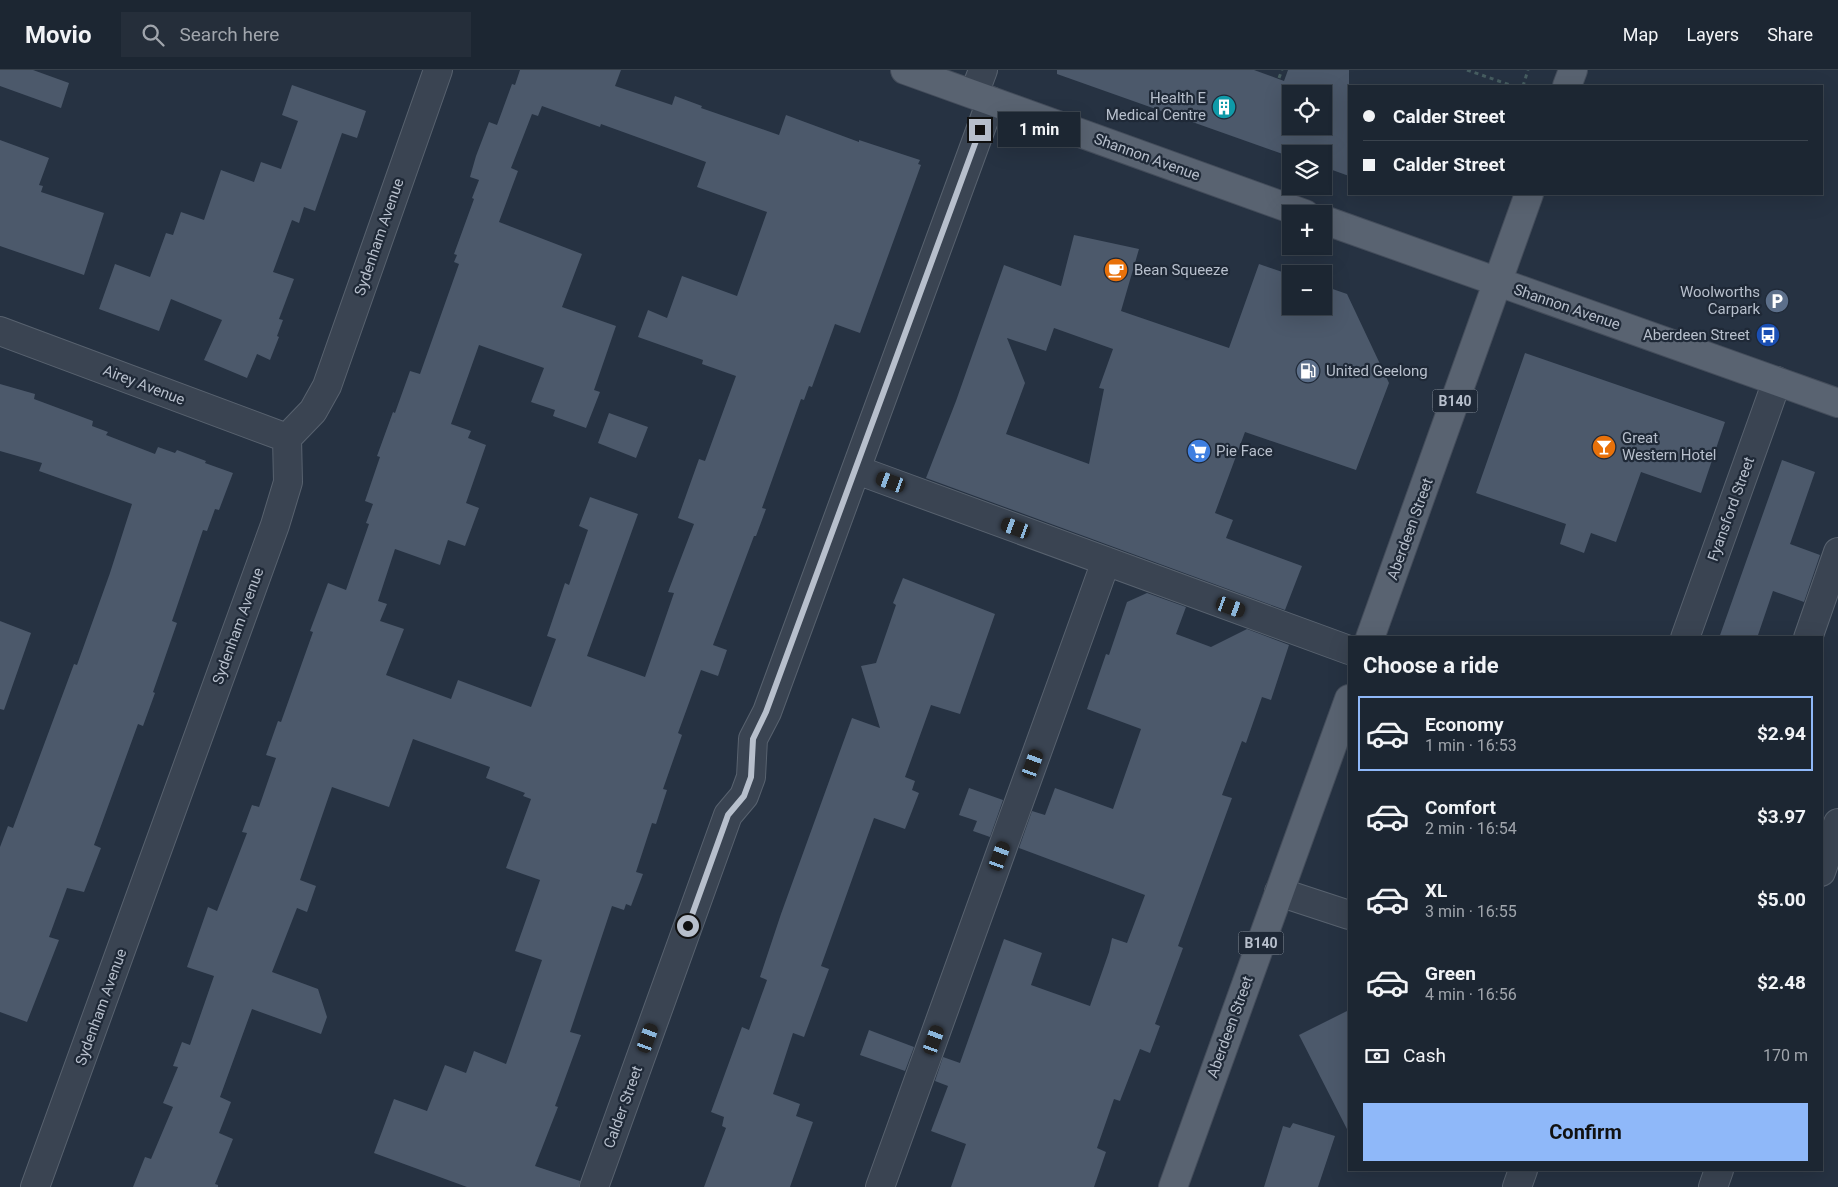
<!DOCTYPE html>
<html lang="en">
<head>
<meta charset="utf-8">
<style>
  body { margin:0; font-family:Roboto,sans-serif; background:#252e3a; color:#f1f3f6; height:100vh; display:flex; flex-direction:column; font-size:19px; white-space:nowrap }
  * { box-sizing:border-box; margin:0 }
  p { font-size:16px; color:#a0a5ac }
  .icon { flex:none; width:28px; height:28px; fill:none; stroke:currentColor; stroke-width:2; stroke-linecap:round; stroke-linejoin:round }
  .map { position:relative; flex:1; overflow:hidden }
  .drawer { position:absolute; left:1348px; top:566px; width:475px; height:535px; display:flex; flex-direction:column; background:#1c2632; border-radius:0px; box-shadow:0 5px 20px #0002,0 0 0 1px #3a434d }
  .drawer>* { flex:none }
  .banner { position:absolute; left:1348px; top:15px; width:475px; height:110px; border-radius:0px; box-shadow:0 5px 20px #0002,0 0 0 1px #3a434d; display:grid; align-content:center; height:110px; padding:0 15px; background:#1c2632 }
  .controls { position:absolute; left:1282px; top:15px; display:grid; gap:10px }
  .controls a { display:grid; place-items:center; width:50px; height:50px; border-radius:0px; background:#1c2632; box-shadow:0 5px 20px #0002,0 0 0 1px #3a434d; font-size:25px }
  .end { position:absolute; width:22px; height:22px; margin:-11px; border:6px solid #b7bfcc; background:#111; box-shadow:0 0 0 2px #111 }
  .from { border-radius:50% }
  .bubble { position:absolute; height:35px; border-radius:0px; background:#1c2632; box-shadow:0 5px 20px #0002,0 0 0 1px #3a434d; font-size:16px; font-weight:700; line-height:35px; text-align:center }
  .car { position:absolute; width:15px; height:30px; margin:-15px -8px; border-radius:6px; box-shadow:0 0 4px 1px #0007; background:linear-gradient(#222 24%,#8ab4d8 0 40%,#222 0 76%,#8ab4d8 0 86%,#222 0) }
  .banner b { display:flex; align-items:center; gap:18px; height:48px; font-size:19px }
  .banner b+b { border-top:1px solid #3a434d }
  .banner i { width:12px; height:12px; background:#f1f3f6 }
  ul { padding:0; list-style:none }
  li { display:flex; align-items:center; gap:15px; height:75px; margin:0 10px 8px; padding:0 5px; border:2px solid transparent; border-radius:0px }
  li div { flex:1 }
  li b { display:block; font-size:19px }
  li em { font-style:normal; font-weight:700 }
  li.current { border-color:#8fb8f9 }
  li>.icon { width:45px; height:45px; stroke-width:1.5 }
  h2 { padding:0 15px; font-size:22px; line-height:60px }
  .pay { display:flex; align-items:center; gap:12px; height:55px; padding:0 15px; font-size:19px }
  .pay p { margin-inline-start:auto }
  .action { display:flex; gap:10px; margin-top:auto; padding:10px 15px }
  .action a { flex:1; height:58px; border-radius:0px; background:#8fb8f9; color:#111; font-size:20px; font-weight:700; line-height:58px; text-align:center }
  header { display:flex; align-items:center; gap:30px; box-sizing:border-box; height:70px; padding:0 25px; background:#1c2632; border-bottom:1px solid #3a434d }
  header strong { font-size:24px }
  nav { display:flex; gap:28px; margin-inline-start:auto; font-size:18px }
  .search { width:350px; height:45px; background:#252e3a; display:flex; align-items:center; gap:12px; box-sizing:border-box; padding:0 18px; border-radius:0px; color:#a0a5ac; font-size:19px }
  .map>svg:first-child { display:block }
  .building { fill:#4c596b; fill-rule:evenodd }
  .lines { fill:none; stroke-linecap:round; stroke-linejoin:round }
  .minor-casing { stroke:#58626f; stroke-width:30 }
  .major-casing { stroke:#444d5b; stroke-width:30 }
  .path { stroke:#465d60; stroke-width:3; stroke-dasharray:4 4; stroke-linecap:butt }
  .minor { stroke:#3a4452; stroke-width:28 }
  .major { stroke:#596371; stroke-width:28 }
  .route { stroke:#b7bfcc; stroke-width:6 }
  .labels { text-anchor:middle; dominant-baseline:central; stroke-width:4.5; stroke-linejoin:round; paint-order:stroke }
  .shield { fill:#1f2937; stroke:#89929f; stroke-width:1 }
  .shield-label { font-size:14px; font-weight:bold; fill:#b7bfcc }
  .poi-label { font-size:15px; fill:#b7bfcc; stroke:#1f2937; text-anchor:start }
  .street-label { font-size:15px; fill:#b7bfcc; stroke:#1f2937 }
</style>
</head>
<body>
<header>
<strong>Movio</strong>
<div class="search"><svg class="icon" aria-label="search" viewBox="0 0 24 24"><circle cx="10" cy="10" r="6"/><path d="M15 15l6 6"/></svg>Search here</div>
<nav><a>Map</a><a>Layers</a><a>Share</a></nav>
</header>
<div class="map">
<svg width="1838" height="1117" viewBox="0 0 1838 1117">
  <rect width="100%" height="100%" fill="#263242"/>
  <path class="building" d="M0,0h33l36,13 -8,25 -61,-22z
    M520,0h101l-6,16 57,19 3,-9 27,10 -1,2 78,27 7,-20 73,27v-2l61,20 -2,4 3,1 -61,168 -25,-9 -23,63 -3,-1 -5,14 -3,-1 -39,109 4,1 -10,27h-2l-41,109 14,5 -9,26 -17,-6 -23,63 4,2 -19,54 4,1 -11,34 -4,-1 -16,49 7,2 -12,32 -5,-2 -2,6 -12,-4 -42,126 11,3 -26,71 3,1 -23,59 45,15 -1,6h-112l-93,-34 20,-54 33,12 18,-46 21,8 8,-22 32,13 36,-104 -27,-9 25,-71 -34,-12 25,-69 -8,-3 2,-3 -39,-15 4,-11 -77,-28 -24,68 -57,-20 -32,93 16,6 -9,26 -10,-4 -25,64 46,17 9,28 -6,17 -69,-25 -32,88 11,5 -12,31 14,6 -18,45 3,1v2h-85l12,-30 6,2 22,-52 -10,-4 15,-36 -5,-1 9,-24 8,3 24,-69 -27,-9 21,-60 9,4 30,-78 -5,-1 10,-27 7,2 17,-49 -10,-3 12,-34 3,1 32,-90 -3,-1 18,-48 18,7 23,-66 -3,-1 7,-19 -8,-3 15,-44 -3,-1 16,-44 2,1 15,-42 10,3 39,-110 -5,-2 3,-7 -3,-1 20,-55 -2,-1 7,-18 -9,-3 6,-21 13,-34 8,3 15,-41 3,1zM542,36l58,21 1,-3 105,38 -9,25 70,25 -30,84 -55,-20 -15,42 -19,-8 -10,27 65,23 -1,4 34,12 -31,85 -6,-2 -21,59 16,6 -26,68 6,1 -29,84 -58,-21 51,-142 -48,-17 -11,29 9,4 -19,55 -4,-2 -18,53 9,3 -25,68 -73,-27 -7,19 -65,-24 18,-46 -24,-8 7,-17 -9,-3 17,-52 45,16 8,-25 17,6 14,-38 -13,-5 20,-58 -18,-7 3,-7 -20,-7 28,-79 65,23 -13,34 24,8 -2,6 33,12 14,-36 -6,-2 22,-64 -54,-19 20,-53 -83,-32 19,-51 -7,-3 21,-54 6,2z
    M1057,0h197l30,11 4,-11h61v106l-25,-9v-13h-33v3l-234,-83zM1291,24h33v32h-33z
    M292,15l74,26 -9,27 -15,-5 -27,78 -11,-4 -5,16 -7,-3 -19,52 21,7 -15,40 4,1 -6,16 2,1 -9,23 -13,-6 -10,24 -43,-18 18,-40 -51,-21 -12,32 -60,-22 16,-45 35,13 16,-44 7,2 8,-23 23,8 17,-50 33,12 7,-20 20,7 17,-48 -16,-6z
    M0,70l49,18 -10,27 4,1 -2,6 63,21 -20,62 -84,-29z
    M1074,165l65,14 -18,62 108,37 30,-84 32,11v31h33v-20l23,8 42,89 -33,87 -111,-38 -30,81 18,7 -7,18 76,28 -17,44 -359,-132 30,-77 48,-136 57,21zM1054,258l59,21 -14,39 5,1 -15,75 -83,-30 19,-51 -18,-45 39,13z
    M1525,283l200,69 -24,71 -60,-21 -25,70 -25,-9 -7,20 -24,-9 6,-20 -90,-31z
    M0,314l35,10 -1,5 59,22 -1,5 16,6 -2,3 49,19 3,-7 17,6 2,-3 29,11 -1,2 28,10 -14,37 -4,-1 -8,22 -4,-1 -31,91 5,2 -24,69 2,1 -12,33 -5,-2 -44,121 7,3 -17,44 -17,-4 -18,49 10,3 -32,82 -27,-10v-165l8,-21 5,2 61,-164 3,1 33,-92 22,-69 -93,-33 3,-8 -42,-12z
    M609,343l39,14 -12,31 -38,-15z
    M1782,390l33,12 -25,72 30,11 -16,47 -31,-11 -16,47h-38z
    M903,508l92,36 -35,100 -29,-9 -26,72 10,4 -3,9 7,3 -14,36 -31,-11 -53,148 8,3 -25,68 -11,-4 -20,61 27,10 -4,12 17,6 -23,65h-86l22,-59 -4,-2 2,-9 -13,-5 31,-85 7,3 18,-50 -7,-3 21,-63 71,-196 28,10 -19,-62 15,-3 20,-58 -3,-2z
    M1147,523l39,14 -10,27 35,13 36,-18 42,16 -18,55 -9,-3 -16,46 -4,-2 -20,54 10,3 -54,148 5,2 -28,76 5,2 -10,27 -10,-4 -20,52 -6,-2 -17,49 9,4 -12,35h-143l15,-43 -35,-13 17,-45 -13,-5 8,-24 17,6 44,-124 38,14 -11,32 59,21 19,-54 3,-14 15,5 18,-48 -126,-47 13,-37 13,4 10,-27 58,21 28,-80 -54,-20 19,-55 3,1 18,-53z
    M0,551l31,12 -27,77 -4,-1z
    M969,718l34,12 -13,37 -17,-6 4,-10 -18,-6z
    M1349,940v123l-50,-98z
    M869,960l45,17 -9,24 -45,-16z
    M1293,1053l42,13 -17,51h-54l19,-61 7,2z"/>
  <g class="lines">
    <g class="minor-casing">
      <path id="minor" d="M974,24l9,-24
        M0,261l287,107
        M857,400l492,180
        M1685,568l92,-257
        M1808,568l30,-86
        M1821,802l17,-49
        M1279,822l70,23
        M35,1117l240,-662 13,-43 -1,-44 26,-27 14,-25 111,-316
        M594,1117l134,-372 16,-19 7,-19 2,-38 14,-27 224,-611
        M880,1117l226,-626
        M1517,1117l6,-17
        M1713,1117l6,-17"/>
    </g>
    <g class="major-casing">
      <path id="major" d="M905,0l400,144
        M1567,16l6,-16
        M1324,150l514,183
        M1370,568l159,-444
        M1173,1117l176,-488"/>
    </g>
    <path class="path" d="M1467,0l46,16
      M1279,8l3,-8
      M1523,16l5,-16"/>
    <use href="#minor" class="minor"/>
    <use href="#major" class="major"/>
  </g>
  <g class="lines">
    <path class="route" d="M688,856l40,-111 16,-19 7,-19 2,-38 13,-27 214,-582"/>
  </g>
  <defs>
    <g id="building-disc" transform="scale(1.25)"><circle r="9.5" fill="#0f9aa8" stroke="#1f2937"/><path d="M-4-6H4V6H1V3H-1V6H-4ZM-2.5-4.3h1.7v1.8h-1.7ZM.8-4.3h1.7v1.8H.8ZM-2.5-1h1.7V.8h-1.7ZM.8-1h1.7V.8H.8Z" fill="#fff"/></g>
    <g id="cafe-disc" transform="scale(1.25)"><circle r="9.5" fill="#e8710a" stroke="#1f2937"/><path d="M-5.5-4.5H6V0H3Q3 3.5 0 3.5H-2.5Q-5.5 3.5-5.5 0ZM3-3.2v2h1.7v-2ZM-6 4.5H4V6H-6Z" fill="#fff"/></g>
    <g id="parking-disc" transform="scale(1.25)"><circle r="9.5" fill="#5c6f8a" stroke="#1f2937"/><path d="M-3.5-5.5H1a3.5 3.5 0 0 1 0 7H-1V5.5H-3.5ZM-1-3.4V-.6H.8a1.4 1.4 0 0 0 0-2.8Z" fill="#fff"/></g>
    <g id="bus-disc" transform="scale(1.25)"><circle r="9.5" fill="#1a4fb4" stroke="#1f2937"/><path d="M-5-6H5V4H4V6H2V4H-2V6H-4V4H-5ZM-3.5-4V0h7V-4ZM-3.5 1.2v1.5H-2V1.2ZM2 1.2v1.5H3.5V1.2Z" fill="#fff"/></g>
    <g id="fuel-disc" transform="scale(1.25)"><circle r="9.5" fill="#5c6f8a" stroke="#1f2937"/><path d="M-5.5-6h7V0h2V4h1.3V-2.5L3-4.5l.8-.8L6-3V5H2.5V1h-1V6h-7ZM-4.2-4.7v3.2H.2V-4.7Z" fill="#fff"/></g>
    <g id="bar-disc" transform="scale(1.25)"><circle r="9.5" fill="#e8710a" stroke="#1f2937"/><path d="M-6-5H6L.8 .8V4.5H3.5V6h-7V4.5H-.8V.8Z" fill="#fff"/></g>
    <g id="supermarket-disc" transform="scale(1.25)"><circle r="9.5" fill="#3f7fe0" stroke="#1f2937"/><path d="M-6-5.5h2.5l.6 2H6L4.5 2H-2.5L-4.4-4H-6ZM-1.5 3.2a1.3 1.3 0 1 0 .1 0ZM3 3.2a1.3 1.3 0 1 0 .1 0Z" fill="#fff"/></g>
  </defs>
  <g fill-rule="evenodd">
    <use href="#building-disc" x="1224" y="37"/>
    <use href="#cafe-disc" x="1116" y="200"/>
    <use href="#parking-disc" x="1777" y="231"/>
    <use href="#bus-disc" x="1768" y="265"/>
    <use href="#fuel-disc" x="1308" y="301"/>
    <use href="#bar-disc" x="1604" y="377"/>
    <use href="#supermarket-disc" x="1199" y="381"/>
  </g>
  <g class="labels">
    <g class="shield">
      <rect x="1432.5" y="319.5" width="45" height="23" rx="4"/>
      <rect x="1238.5" y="861.5" width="45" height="23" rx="4"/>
    </g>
    <g class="shield-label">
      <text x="1455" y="331">B140</text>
      <text x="1261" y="873">B140</text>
    </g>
    <g class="poi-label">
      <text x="1206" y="28" text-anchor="end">Health E<tspan x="1206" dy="17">Medical Centre</tspan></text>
      <text x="1134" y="200">Bean Squeeze</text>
      <text x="1760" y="222" text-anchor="end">Woolworths<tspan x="1760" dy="17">Carpark</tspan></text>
      <text x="1750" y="265" text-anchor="end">Aberdeen Street</text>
      <text x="1326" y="301">United Geelong</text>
      <text x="1622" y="368">Great<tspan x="1622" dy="17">Western Hotel</tspan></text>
      <text x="1216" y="381">Pie Face</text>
    </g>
    <g class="street-label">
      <text transform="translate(1147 87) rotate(20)">Shannon Avenue</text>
      <text transform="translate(379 167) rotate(-71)">Sydenham Avenue</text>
      <text transform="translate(1567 237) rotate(19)">Shannon Avenue</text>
      <text transform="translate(144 315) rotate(21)">Airey Avenue</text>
      <text transform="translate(1731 439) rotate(-70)">Fyansford Street</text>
      <text transform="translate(1410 459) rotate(-70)">Aberdeen Street</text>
      <text transform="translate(238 556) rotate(-70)">Sydenham Avenue</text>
      <text transform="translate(101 937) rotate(-70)">Sydenham Avenue</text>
      <text transform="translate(1230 957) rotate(-70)">Aberdeen Street</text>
      <text transform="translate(623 1037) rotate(-70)">Calder Street</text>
    </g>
  </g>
</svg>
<div class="controls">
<a><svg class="icon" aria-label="locate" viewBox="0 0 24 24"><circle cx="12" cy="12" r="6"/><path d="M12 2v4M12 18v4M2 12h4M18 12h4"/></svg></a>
<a><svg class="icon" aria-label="layers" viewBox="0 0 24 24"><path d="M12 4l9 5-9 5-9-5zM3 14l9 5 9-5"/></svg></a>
<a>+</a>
<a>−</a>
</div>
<i class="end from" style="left:688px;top:856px"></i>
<i class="end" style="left:980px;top:60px"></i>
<div class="bubble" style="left:998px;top:42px;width:82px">1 min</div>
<i class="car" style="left:891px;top:412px;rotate:290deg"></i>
<i class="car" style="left:1016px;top:458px;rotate:290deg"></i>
<i class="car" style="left:1231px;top:537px;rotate:110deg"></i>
<i class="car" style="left:1033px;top:694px;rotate:20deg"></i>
<i class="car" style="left:1000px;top:786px;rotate:20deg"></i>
<i class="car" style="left:648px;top:968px;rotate:20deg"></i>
<i class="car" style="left:934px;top:970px;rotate:20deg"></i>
<div class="banner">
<b><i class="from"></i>Calder Street</b>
<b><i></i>Calder Street</b>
</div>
<section class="drawer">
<h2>Choose a ride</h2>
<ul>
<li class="current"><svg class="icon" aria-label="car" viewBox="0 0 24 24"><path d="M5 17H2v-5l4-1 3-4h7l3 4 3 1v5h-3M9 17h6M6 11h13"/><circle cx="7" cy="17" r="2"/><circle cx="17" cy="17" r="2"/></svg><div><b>Economy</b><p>1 min · 16:53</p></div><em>$2.94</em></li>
<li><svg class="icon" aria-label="car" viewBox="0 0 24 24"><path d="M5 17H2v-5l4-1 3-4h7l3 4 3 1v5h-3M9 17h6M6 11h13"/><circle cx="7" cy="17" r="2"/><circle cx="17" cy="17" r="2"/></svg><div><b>Comfort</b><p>2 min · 16:54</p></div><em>$3.97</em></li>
<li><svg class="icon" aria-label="car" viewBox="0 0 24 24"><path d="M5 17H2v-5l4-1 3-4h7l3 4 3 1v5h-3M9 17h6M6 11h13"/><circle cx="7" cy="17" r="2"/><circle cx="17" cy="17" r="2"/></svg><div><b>XL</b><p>3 min · 16:55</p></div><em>$5.00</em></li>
<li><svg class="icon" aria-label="car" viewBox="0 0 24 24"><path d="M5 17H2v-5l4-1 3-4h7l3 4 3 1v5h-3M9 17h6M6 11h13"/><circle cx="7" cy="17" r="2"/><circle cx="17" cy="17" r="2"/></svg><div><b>Green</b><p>4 min · 16:56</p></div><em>$2.48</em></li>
</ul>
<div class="pay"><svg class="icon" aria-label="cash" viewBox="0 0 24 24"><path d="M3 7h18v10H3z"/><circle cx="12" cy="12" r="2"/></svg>Cash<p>170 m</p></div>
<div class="action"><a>Confirm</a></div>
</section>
</div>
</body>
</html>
